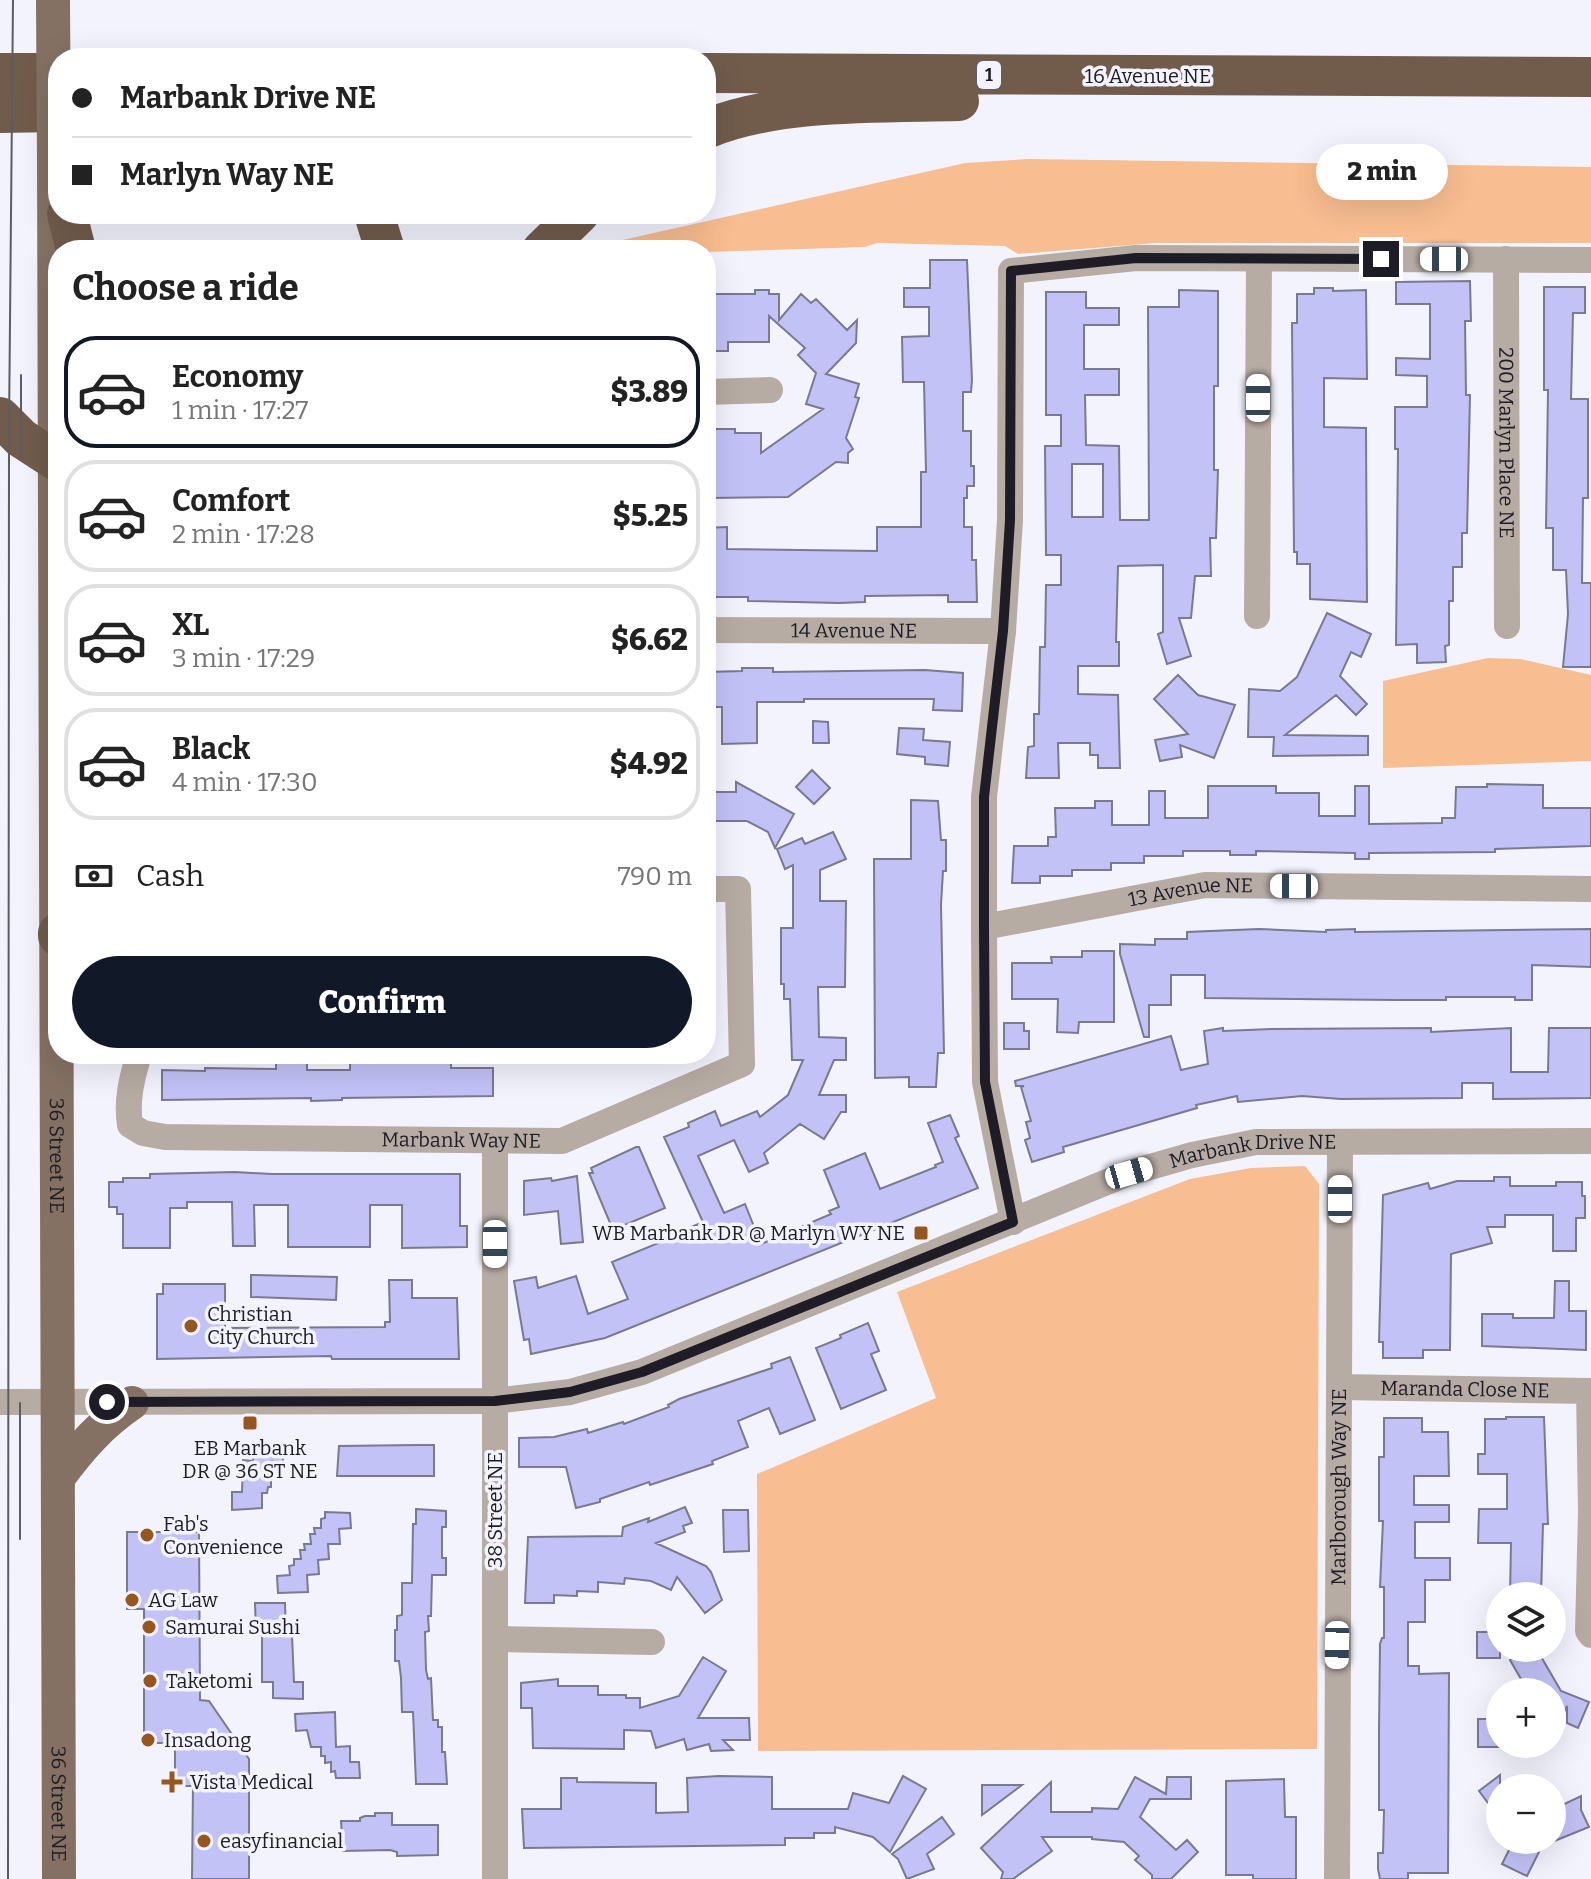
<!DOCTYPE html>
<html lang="en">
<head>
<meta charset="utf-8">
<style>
  body { margin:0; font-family:Bitter,serif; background:#f2f2f2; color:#222; height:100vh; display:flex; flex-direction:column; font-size:30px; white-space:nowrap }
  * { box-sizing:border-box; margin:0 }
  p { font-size:26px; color:#767676 }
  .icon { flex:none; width:44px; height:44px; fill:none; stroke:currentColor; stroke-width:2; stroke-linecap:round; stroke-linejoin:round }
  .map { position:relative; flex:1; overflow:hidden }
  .side { position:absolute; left:48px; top:240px; width:668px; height:824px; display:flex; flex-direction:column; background:#fff; border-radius:32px; box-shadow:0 8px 32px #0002 }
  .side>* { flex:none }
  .banner { position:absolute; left:48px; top:48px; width:668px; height:176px; border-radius:32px; box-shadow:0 8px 32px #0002; display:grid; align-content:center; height:176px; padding:0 24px; background:#fff }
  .tools { position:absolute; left:1486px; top:1582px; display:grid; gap:16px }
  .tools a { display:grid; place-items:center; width:80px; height:80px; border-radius:50%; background:#fff; box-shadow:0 8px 32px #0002; font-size:40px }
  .end { position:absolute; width:36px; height:36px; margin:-18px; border:10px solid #1e1d27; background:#fff; box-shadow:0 0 0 4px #fff }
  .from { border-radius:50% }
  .bubble { position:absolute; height:56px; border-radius:28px; background:#fff; box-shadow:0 8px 32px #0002; font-size:26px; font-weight:800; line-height:56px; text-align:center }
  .car { position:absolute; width:24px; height:48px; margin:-24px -12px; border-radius:10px; box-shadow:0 0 6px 2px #0007; background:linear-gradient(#fff 24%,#345 0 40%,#fff 0 76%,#345 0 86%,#fff 0) }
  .banner b { display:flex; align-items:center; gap:28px; height:76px; font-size:30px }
  .banner b+b { border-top:2px solid #e0e0e0 }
  .banner i { width:20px; height:20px; background:#222 }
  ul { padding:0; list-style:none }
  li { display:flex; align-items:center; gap:24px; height:112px; margin:0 16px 12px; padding:0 8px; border:4px solid #e0e0e0; border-radius:32px }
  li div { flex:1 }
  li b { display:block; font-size:30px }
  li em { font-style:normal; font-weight:800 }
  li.active { border-color:#111827 }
  li>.icon { width:72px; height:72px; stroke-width:1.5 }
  h2 { padding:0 24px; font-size:36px; line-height:96px }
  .pay { display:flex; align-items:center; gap:20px; height:88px; padding:0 24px; font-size:30px }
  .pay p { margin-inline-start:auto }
  .button { display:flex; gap:16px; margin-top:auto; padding:16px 24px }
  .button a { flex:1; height:92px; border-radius:48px; background:#111827; color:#fff; font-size:32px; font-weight:800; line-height:92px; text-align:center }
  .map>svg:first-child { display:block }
  .green { fill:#f8bd90 }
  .building { fill:#c2c2f7; stroke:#797992; stroke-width:2; fill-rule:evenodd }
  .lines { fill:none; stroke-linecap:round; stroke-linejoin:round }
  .minor { stroke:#b7aca4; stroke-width:26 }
  .major { stroke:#847163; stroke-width:34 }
  .highway { stroke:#715c4c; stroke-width:40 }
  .tram { stroke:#5c5c66; stroke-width:2 }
  .major-bridge { stroke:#847163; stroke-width:34 }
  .route { stroke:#1e1d27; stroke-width:10 }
  .poi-dot { fill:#96571e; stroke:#f3f3fe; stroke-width:3 }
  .labels { text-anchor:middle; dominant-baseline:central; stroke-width:7; stroke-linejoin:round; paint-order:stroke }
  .shield { fill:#f3f3fe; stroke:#5e5d68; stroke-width:2 }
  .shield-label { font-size:18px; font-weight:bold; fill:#1e1d27 }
  .street-label { font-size:20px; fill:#1e1d27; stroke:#f3f3fe }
  .poi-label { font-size:20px; fill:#1e1d27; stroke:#f3f3fe; text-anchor:start }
</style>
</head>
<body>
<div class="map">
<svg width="1591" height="1879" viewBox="0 0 1591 1879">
  <rect width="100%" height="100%" fill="#f3f3fe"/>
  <path class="green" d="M1028,159l563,8v76h-435l-138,11 -13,-8 -128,-3 -12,4 -159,5 -128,-2 387,-87z
    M1488,658l33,1 70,16v86l-208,7v-87z
    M1305,1166l14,18 -2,565 -559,2 -1,-277 179,-76 -39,-106 293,-113 61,-11z"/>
  <path class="building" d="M930,260h37l5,120 -1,12h-8v39h8v35h3v20h-7v12h-3v29h8v33h4l1,42h-29v-7l-83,1v6l-26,1 -91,-2v-4h-32l-10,5v-74l21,-1v22l150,2v-24h44v-55h5l-2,-90h-21l-1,-45 27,-1v-29h-25v-19h26z
    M1470,281l1,40h-6l1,74h4l-3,138h-5v34h-9v34h-4v44l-4,1 1,16 -29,1v-19l-21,1 2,-196h-3v-42h32v-31l-31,-1v-17l34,1v-55h-34v-22z
    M1544,287h41v26h-12l-2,86h17v99h-5l-1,85h9v84h-28l5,-53 -2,-44h-13v-42h-7l2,-138h-4z
    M1314,288h19v3l33,-1 1,89 -43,-1v49l42,1 1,174 -57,-3v-35h-13v-12h-3l-2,-229h5v-29h17z
    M755,290h14v4h10v26l22,-26 10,9 5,-4 31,31 10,-10 -1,23 -30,31 33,10 -4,13 4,1 -13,40 7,11 -5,4v10l-12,-1 -48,35 -76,1 1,-26h-7l3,-43h26v4h26v20l62,-44 -17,-5 10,-31 -18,-18 7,-7 -36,-32v26h-41v9h-22v-54l2,-3h47z
    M1179,290l39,1v95h-4v84h4l-2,68h-6l1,38h-16l-4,42h-12l12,38 -24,8 -9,-30 5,-2v-67l-45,1 -2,76h3v24h-41v28l40,1 2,73h-22v-13h-8v-12h-32l1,35h-33l2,-31 6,-1v-32h5l1,-67h5l1,-62h15v-30h-15l-1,-109h16v-31h-15v-123h40v16h33v17h-35v44h35v26h-34l1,50 33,1 1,74h29l-1,-213h31zM1072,464h31v53h-31z
    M1327,613l44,21 -10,23 -10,-5 -11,24 27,28 -11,11 -20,-20 -51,40 83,1v19l-95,1 1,-19h-26l1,-48 31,2 17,-14z
    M742,668h31v4l152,-2 38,3 -1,38 -29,-1 1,-11h-130v3h-47v41l-35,1v-37h-15l-1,-35 36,-1z
    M1178,675l20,20 37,10 -21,53 -34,-13 2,12 -22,4 -5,-21 33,-6 -34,-35z
    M813,721l15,1 1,21h-16z
    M899,728l25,1 -1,11 27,2 -2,24 -23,-2v-7l-28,-3z
    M812,770l18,18 -16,16 -18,-17z
    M736,782l58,32 -19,34 -7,-16 -21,-11h-41v-29h30z
    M1487,784l56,1v23h48v38l-96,3v3l-126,1v6h-14v-6l-99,-2v4h-26v-4h-47v5h-39v7h-33v7h-39v6h-32v7h-28l2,-37h34v-9h8l-1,-29h40v-7h17v24h37v-34h16v27h43v-32h68v7h43v23h36v-30h14v38l73,-1v-5h13l1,-31h31z
    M911,800l27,1 3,39h5v31h-3l-2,34 3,148h-6l-2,34h-27v-10l-34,1 -1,-219h37z
    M833,832l13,27 -26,11v31h26l-1,86h-27l1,50 27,1v22h-12l-15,35h27v17h-5l-17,27 -24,-15 -36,29 4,10 -19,9 -15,-32 -36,16 26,57 21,-9 16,40 70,-30 -2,-3 10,-4 -15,-37 41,-17 15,36 56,-22 -1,-2 8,-3 -15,-39 22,-8 9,21 -4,2 23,50 -373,150 -74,16 -2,-15 -5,1 -10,-59 22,-4 2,11 38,-12 12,38 40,-15 -16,-37 78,-32 -1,-2 14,-6 -39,-85 25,-10 -1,-4 27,-12 6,15 36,-15 3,6 28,-22 15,-35h-11l-2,-61h-6v-15h-3v-56h12v-63l-8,4 -8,-20 25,-11 3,6z
    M1355,929v3l236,-3v38l-59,-2v35h-17v-3h-69v3h-51l-190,-2v-23h-34v30h-22v32h-5l-24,-83v-10l35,1v-6h32v-7l72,-3 67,3v-2z
    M1082,951h32v71h-35l-1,11 -21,-1 1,-33h-46v-36h40l-1,-6h31z
    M1004,1023h20v8h5v18h-25z
    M1223,1028v3l49,-2 159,-1v4l80,-4v44h37l1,-44h42v70l-98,1v-16h-31v15l-121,1 -39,-3 -64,6 -1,-6 -41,9 1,3 -134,39 1,5 -32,10 -7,-22 5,-2 -4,-16 5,-1 -10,-34 3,-1h-8l-1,-5 156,-45 10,34 27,-6 -4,-33z
    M411,1060l40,2v6h42v28l-151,2v2l-31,1v-3l-149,2v-30l43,1v-3l71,1v-6h31v7h43v-8z
    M636,1147h3l26,61 -52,22 -24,-57h4l-2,-5z
    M235,1172l37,2h188v52h7v21l-65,1v-43h-32v42h-82v-42h-34l1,41h-22l-1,-44h-45v6h-17v40h-47v-34h-6v-7h-8v-25h14v-4h27v-4z
    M577,1176l6,66 -22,2 -3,-33 -34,4v-34l27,-3 1,3z
    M1494,1177h16v9h46v-4h26v14h3v22h-9v33h-23v-36h-48v12h-18l5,16 -41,11 -1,96h-27v8h-40v-16h-4l4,-147 45,-12 2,6 27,-8h37z
    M251,1275l86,2 -1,23 -85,-3z
    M389,1280h23v18h45l2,61h-127l-1,-3 -174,3v-65h6v-10h62v44l160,-1v-5h5z
    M1555,1281h14v30h17v39l-104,-4v-32h31v4h41z
    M868,1323l11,28 -8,3 15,36 -45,19 -25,-61 25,-10 -1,-3z
    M790,1357l25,63 -35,14 -11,-26 -31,13 10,26 -36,14 1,3 -63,21 -1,-3 -49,17v3l-24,6 -10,-41h-47v-29l35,-1 33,-8 1,4 35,-11 1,2 45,-17 -1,-2 11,-6 93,-31 -1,-4z
    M1506,1417h38l4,107h-5l-2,72h-31l1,-53h-33l1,-34h28v-35h-29v-20h7v-35h21z
    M1384,1418h38v14h26l1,44h-35v29h35v17h-34v36h35v22h-25v42h-17v44h11v8l30,-1 -1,200h-40v6h-28l-2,-10v-16h5l1,-43h-5v-80l1,-86 2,-6h2v-51h-4l3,-66h-4v-64h5z
    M253,1444l30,2v16l-12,-1v26h-3l-1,6h-5v15l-30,2v-18h10l1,-32 10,1z
    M418,1445h16v31h-97l2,-30z
    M685,1507l7,16 -9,3 2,6 -29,11 50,23 5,6 11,28 -17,13 -28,-36 -6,13 -20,-9 -26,-3 -1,6 -26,-2v10l-21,-1v5l-23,-1v8h-29l3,-66 94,-1 1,-9 26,-9 -1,4z
    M416,1509l30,2v16h-4v31h4v17h-14l-1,41h-3l1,15 -4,1 1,38 2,9 3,-1 2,42h5v7h4v25h3l2,32h-31l-3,-72h-11l-1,-34 -2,-17h-4v-31h2v-14l5,-1v-32h10l1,-59h3z
    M723,1510h25l1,41 -25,1z
    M325,1512l25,1 1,15 -12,1 1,15h-12l1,15 -11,1 1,14 -12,1 1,17 -30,1 -1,-17 13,-1 -1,-9 5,-1v-6h7l-1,-9h5l-1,-6h7l-1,-10h5l-1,-6h7v-9l4,-1z
    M127,1532h72l1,168 9,1 40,58v120h-57l1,-93h-18v-43h-31v-134h-17z
    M255,1603h30l1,32h6l2,47h9v17l-30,-1v-16h-11v-47h-6z
    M1477,1632h23v26h-23z
    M1530,1648h6l25,43 28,11 -11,26 -11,-5v-17l-15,32v-46h-51l20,-13 -11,-19z
    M703,1657l23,14 -28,47h51l1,22h-27l10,10 -22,1 -2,-7 -22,6 -3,-11 -28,9 -5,-17 -27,-1v19l-91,-1 -1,-40h-11v-25l37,-4v7h40v9h28v3h14v10l39,-12z
    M335,1712l1,35 14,-1v16h9l1,16h-24l-1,-7 -4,1v-10l-6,1v-7h-4v-9h-10l-4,-17 -11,1 -1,-17z
    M1478,1719h22v28h-22z
    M1500,1775v44l-21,-28z
    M719,1776l53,1v32h76l5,-16 36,10 14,-27 23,13 -36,63 -17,-15 -38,-10v6h-21v5h-29v7l-261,3 -2,-39h39v-31h16v4l79,1v30l32,-1 -1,-34z
    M1135,1777l31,17 1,-17h24v22h-41l-10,18 36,33 11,-10 11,12 -27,27h-19v-4l-17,-15 4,-4 -15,-14 -32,-3v-2h-50l10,14 -39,28h-12l2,-7 -22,-24 70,-66v30h41v-4l26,1z
    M1284,1779l1,38h11v62h-43v-4h-27v-94z
    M982,1785h40l-40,30z
    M1581,1796v14l8,17 -37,15v-32z
    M375,1813h17v12h46v30l-41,1v-4l-7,-2 -47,1 -2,-30h19v-3l5,-2h10z
    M942,1817l12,17 -27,20 7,15 -27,10 -9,-20 -6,-5z
    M1514,1840h31l-18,36 -25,-12z"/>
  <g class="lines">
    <g class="minor">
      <path id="s1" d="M1506,259l1,367"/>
      <path d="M706,392l64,-2"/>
      <path d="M1257,616l2,-357"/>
      <path id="s2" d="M706,630l297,1"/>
      <path id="s3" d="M984,927l221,-42 386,4"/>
      <path id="s4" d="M139,1054c-7,24 -13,46 -9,71l13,8 22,4 397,4 180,-77 -4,-175h-32"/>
      <path d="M1013,1222l-28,-140 -1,-155v-130l19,-166 7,-111 1,-249 125,-13 455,2"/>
      <path id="s5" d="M1339,1387l252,4"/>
      <path d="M1589,1391l2,121 -3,119 3,4"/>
      <path id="s6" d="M0,1402l495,-1 75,-9 72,-20 487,-199 63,-18 64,-13 335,-1"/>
      <path d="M495,1639l157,3"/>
      <path d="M495,1879v-738"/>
      <path id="s7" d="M1337,1879l3,-737"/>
    </g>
    <g class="major">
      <path id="s8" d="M54,162l5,1717"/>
      <path d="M58,1478c22,-30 43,-54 74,-75"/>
    </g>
    <path class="highway" d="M0,73h58
      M706,73l885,4
      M0,113l58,-1
      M706,129c72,-30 176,-26 253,-28
      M67,214l9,36
      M374,214l11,36
      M542,250l37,-36
      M0,417l21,21 37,24
      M58,936v-3"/>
    <path class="tram" d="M21,459v-84
      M20,1539v-136
      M8,1879l1,-1451 4,-428"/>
    <path class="major-bridge" d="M53,0l1,162"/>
  </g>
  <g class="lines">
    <path class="route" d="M107,1402l388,-1 75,-9 72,-20 371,-150 -28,-140 -1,-155v-130l19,-166 7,-111 1,-249 125,-13 245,1"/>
  </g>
  <g class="poi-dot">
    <rect x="913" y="1225" width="16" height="16" rx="4"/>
    <circle cx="191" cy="1326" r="8"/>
    <rect x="242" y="1415" width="16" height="16" rx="4"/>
    <circle cx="147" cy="1535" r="8"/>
    <circle cx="132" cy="1600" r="8"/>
    <circle cx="149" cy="1627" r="8"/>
    <circle cx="150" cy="1681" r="8"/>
    <circle cx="148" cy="1740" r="8"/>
    <path d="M168 1770h8v8h8v8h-8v8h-8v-8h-8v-8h8z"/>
    <circle cx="204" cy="1841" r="8"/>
  </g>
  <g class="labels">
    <rect class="shield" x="977" y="61" width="24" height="28" rx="6"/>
    <g class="shield-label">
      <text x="989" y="75">1</text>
    </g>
    <g class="street-label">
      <text x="1148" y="76">16 Avenue NE</text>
      <text stroke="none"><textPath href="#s1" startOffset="184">200 Marlyn Place NE</textPath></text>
      <text stroke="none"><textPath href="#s2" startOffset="148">14 Avenue NE</textPath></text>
      <text stroke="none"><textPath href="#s3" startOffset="210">13 Avenue NE</textPath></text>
      <text stroke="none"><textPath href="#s4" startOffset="406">Marbank Way NE</textPath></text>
      <text stroke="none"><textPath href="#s6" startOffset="1298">Marbank Drive NE</textPath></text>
      <text stroke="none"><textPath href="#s8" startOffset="994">36 Street NE</textPath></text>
      <text stroke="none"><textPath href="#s5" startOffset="126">Maranda Close NE</textPath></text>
      <text stroke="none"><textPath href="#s7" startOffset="392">Marlborough Way NE</textPath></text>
      <text transform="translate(495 1510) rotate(-90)">38 Street NE</text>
      <text stroke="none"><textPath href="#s8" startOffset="1642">36 Street NE</textPath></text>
    </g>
    <g class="poi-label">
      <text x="905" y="1233" text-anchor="end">WB Marbank DR @ Marlyn WY NE</text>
      <text x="207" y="1314">Christian<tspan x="207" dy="23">City Church</tspan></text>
      <text x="250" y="1448" text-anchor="middle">EB Marbank<tspan x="250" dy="23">DR @ 36 ST NE</tspan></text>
      <text x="163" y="1524">Fab's<tspan x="163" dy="23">Convenience</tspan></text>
      <text x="148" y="1600">AG Law</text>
      <text x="165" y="1627">Samurai Sushi</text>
      <text x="166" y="1681">Taketomi</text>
      <text x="164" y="1740">Insadong</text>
      <text x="190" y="1782">Vista Medical</text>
      <text x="220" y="1841">easyfinancial</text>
    </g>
  </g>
</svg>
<div class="tools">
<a><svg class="icon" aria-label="layers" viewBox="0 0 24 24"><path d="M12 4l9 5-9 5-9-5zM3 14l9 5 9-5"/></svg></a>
<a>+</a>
<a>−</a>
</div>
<i class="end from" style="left:107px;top:1402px"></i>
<i class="end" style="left:1381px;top:259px"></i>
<div class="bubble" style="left:1316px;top:144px;width:132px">2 min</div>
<i class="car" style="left:1444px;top:259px;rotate:270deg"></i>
<i class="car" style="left:1258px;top:398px;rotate:0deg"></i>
<i class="car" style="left:1294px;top:886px;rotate:270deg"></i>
<i class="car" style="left:1129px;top:1173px;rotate:74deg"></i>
<i class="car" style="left:1340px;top:1199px;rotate:0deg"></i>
<i class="car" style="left:495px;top:1244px;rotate:180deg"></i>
<i class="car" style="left:1337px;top:1645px;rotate:181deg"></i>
<div class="banner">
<b><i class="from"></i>Marbank Drive NE</b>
<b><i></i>Marlyn Way NE</b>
</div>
<section class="side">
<h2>Choose a ride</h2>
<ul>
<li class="active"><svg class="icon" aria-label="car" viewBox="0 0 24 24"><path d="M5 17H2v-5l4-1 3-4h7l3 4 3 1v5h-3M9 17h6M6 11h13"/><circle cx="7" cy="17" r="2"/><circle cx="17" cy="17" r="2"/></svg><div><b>Economy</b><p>1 min · 17:27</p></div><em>$3.89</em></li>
<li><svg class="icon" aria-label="car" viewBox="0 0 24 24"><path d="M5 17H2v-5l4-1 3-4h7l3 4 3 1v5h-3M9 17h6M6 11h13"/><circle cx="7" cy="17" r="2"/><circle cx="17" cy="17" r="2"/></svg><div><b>Comfort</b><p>2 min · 17:28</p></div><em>$5.25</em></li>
<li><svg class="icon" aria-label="car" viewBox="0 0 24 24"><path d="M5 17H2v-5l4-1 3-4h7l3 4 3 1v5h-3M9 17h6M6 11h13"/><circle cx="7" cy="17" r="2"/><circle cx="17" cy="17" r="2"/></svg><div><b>XL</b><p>3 min · 17:29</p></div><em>$6.62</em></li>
<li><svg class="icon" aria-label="car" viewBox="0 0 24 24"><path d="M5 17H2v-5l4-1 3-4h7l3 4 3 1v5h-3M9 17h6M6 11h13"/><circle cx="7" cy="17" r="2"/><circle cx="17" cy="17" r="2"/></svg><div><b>Black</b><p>4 min · 17:30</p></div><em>$4.92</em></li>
</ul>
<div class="pay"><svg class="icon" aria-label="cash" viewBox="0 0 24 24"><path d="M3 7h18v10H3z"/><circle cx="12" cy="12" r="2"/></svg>Cash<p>790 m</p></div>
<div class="button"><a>Confirm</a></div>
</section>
</div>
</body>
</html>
